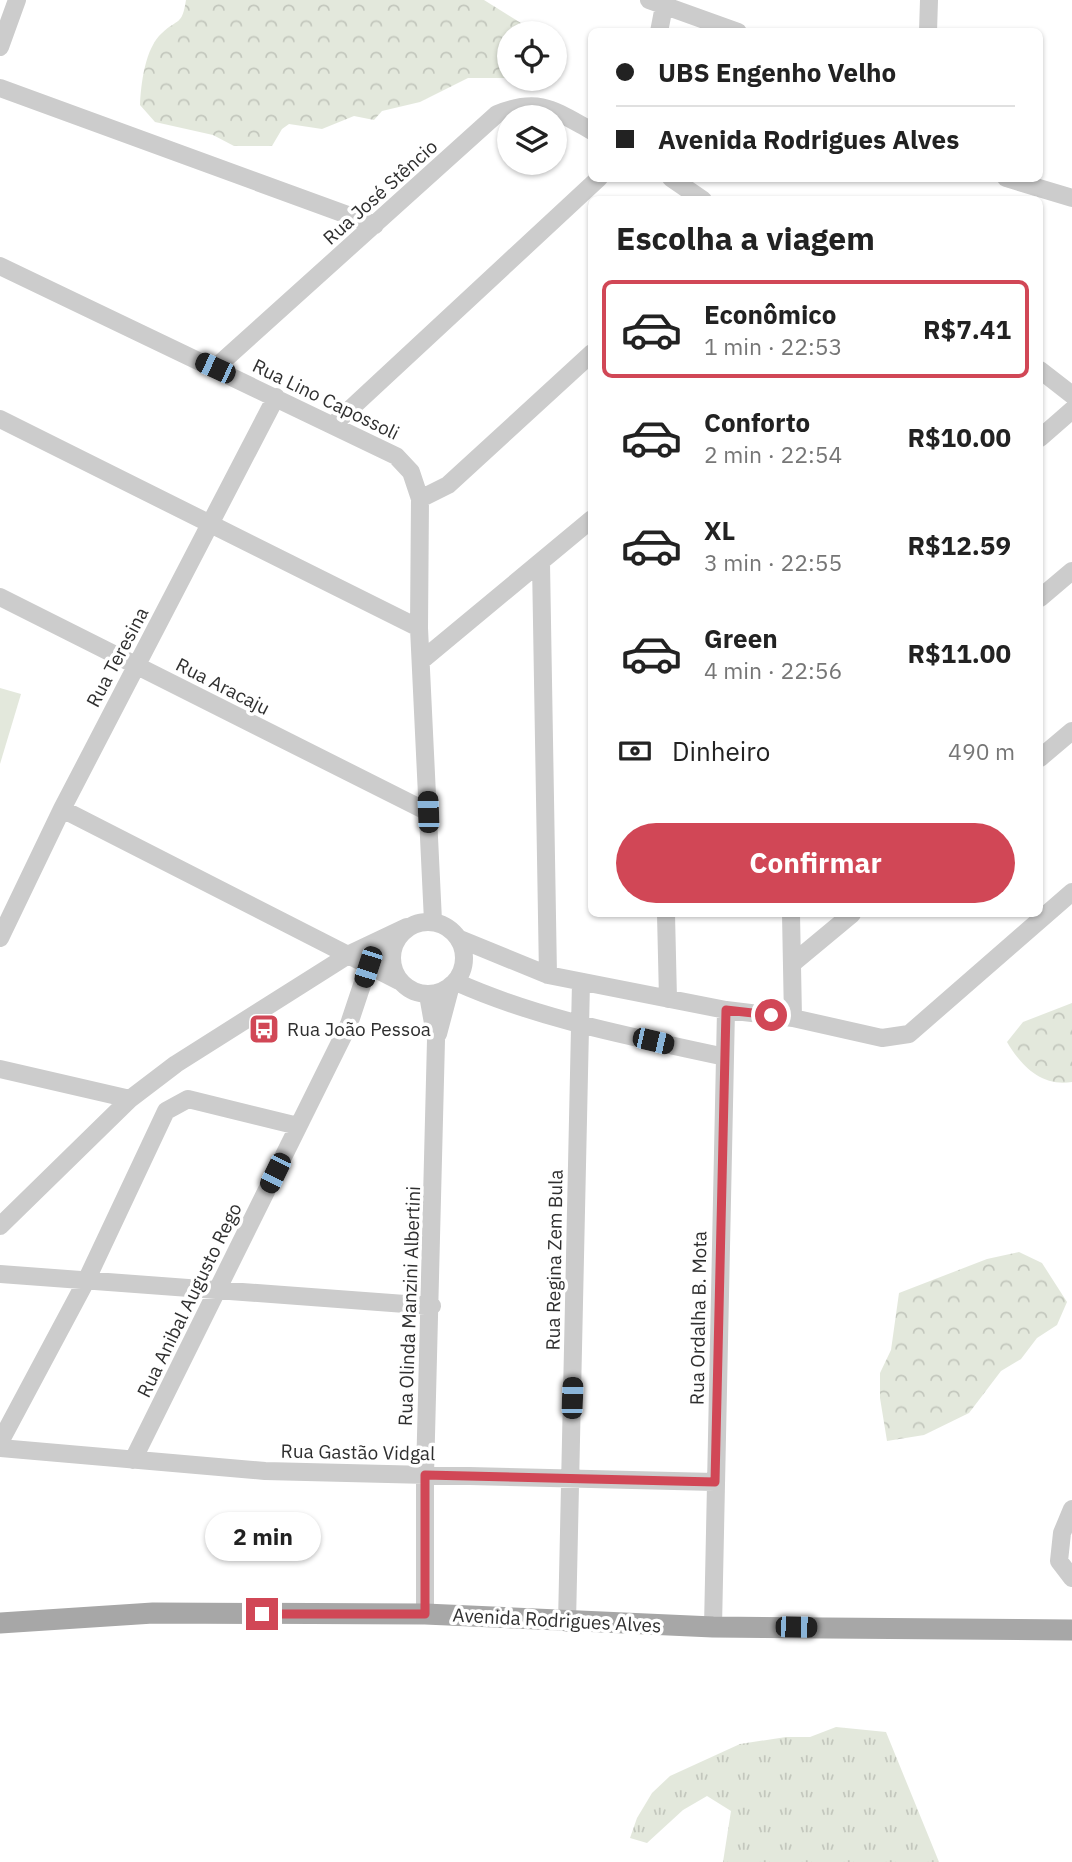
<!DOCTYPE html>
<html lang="pt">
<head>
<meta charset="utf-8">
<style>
  body { margin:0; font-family:"IBM Plex Sans",sans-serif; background:#f6f6f6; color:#222; height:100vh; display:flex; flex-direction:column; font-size:26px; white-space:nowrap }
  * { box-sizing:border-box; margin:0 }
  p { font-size:23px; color:#767676 }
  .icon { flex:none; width:38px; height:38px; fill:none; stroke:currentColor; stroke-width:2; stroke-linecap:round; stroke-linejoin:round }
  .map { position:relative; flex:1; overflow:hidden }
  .side { position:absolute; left:588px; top:196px; width:455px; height:721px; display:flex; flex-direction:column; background:#fff; border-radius:10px; box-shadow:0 2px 5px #0004 }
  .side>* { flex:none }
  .hud { position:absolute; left:588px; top:28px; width:455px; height:154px; border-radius:10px; box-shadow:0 2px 5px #0004; display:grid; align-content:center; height:154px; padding:0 28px; background:#fff }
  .controls { position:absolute; left:497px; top:21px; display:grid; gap:14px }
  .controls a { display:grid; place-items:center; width:70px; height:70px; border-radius:50%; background:#fff; box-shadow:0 2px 5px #0004; font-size:35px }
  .end { position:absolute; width:32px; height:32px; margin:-16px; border:9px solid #d14756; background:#fff; box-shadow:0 0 0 4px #fff }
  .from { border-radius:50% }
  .bubble { position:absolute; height:49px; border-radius:24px; background:#fff; box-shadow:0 2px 5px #0004; font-size:23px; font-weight:700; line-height:49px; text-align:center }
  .car { position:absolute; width:21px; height:42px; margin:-21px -10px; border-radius:9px; box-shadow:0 0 5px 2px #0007; background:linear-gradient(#222 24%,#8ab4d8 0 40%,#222 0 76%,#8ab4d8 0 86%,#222 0) }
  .hud b { display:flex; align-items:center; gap:24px; height:66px; font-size:26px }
  .hud b+b { border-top:2px solid #e0e0e0 }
  .hud i { width:18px; height:18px; background:#222 }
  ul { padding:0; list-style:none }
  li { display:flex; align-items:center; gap:21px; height:98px; margin:0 14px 10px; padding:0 14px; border:4px solid transparent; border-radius:10px }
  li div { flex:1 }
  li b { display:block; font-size:26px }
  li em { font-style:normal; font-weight:700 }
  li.active { border-color:#d14756 }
  li>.icon { width:63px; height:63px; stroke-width:1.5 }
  h2 { padding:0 28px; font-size:32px; line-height:84px }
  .pay { display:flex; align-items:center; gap:18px; height:77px; padding:0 28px; font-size:26px }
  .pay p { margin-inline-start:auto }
  .action { display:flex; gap:14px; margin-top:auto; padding:14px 28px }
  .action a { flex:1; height:80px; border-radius:42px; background:#d14756; color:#fff; font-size:28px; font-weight:700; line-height:80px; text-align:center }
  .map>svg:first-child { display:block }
  .grass { fill:url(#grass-tufts) }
  .forest { fill:url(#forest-crowns) }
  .park { fill:#e3e8dc }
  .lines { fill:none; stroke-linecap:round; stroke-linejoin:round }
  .minor { stroke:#ccc; stroke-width:18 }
  .major { stroke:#a7a7a7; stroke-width:21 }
  .route { stroke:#d14756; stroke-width:9 }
  .labels { text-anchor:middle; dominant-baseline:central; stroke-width:7; stroke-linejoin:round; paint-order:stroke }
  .street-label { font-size:19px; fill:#2f2f2f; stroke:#fff }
  .poi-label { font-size:19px; fill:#2f2f2f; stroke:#fff; text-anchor:start }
</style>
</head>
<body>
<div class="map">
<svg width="1072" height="1862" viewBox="0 0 1072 1862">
  <defs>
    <pattern id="grass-tufts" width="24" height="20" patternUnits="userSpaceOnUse" patternTransform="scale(1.75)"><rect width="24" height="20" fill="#e3e8dc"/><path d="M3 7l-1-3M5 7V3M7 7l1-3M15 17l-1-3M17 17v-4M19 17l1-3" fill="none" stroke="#c3c7bd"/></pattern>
    <pattern id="forest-crowns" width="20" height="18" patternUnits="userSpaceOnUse" patternTransform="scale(1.75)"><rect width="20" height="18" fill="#e3e8dc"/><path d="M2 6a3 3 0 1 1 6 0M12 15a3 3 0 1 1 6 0" fill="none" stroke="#c3c7bd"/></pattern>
  </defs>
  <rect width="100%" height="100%" fill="#fff"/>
  <path class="grass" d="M836,1727l50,5 53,130h-216l8,-51 -24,-15 -24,14 -36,33 -17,-5 7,-20 15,-25 18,-17 70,-32 46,-7h24z"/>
  <path class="forest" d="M186,0h298l53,33h-28v45h-41l-48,24 -38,9 -8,9 -20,-4 -32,13 -33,-5 -7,5 -10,17h-38l-21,-11 -58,-13 -15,-17c1,-21 5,-57 22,-72 16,-15 20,-7 24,-33z
    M1072,1003v79c-30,5 -51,-16 -65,-40l16,-20z
    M1019,1252l23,11 25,39 -10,23 -20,13 -16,21 -20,12 -32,42 -45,22 -37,6 -7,-43v-25l11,-23 8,-57 88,-34z"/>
  <path class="park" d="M0,688l21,6 -21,70z"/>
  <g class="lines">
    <path class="minor" d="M649,0l89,32
      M659,32l5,-26
      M928,32l1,-32
      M0,47l17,-47
      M0,88l375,137
      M671,178l32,22
      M1006,178l66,20
      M0,266l396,190 15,16 9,27 -1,129 14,293
      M215,368l282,-254c42,-17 57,-4 95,17
      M1040,370l32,25
      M0,419l419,209
      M333,425l266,-247
      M1040,438l32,-28
      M420,499l28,-14 144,-132
      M541,563l7,412
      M0,597l428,215
      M1040,598l32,-27
      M421,661l171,-142
      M1040,758l32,-27
      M62,809l337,172
      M666,914l2,85
      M791,914l2,104
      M392 958a36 36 0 1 1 72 0a36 36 0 1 1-72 0Z
      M0,938l62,-129 214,-412
      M460,939l88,36 178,35 67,8 89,20 27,-4 163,-142
      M793,963l59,-49
      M456,982c85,38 178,55 269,75
      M438,1034l13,-49
      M0,1069l130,30
      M0,1226l130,-127 46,-35 174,-110 57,-27
      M0,1274l432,32
      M0,1442l86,-161 80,-170 22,-12 110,27
      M0,1448l265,23 450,11
      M133,1460l216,-436 19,-57 29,-30
      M1072,1509l-10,24 -3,28 13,17
      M425,1614v-139l11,-435 -8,-45
      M567,1623l14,-641
      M713,1627l13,-617"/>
    <path class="major" d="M0,1623l153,-10 272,1 288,13 359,3"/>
  </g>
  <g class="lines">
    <path class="route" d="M262,1614h163v-139l290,7 11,-472 45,5"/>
  </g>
  <defs>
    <g id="bus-square" transform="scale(1.575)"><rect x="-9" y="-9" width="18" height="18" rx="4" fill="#d14756" stroke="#fff"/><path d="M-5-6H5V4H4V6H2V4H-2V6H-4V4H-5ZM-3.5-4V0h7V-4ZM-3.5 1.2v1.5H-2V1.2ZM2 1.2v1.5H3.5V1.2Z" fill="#fff"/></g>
  </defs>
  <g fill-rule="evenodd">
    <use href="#bus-square" x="264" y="1029"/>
  </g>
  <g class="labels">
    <g class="street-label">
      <text transform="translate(380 192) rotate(-42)">Rua José Stêncio</text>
      <text transform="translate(326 399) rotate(26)">Rua Lino Capossoli</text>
      <text transform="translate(117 657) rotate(-62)">Rua Teresina</text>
      <text transform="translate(223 686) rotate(27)">Rua Aracaju</text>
      <text transform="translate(554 1260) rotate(-89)">Rua Regina Zem Bula</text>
      <text transform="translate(189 1300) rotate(-64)">Rua Anibal Augusto Rego</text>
      <text transform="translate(409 1306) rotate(-88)">Rua Olinda Manzini Albertini</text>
      <text transform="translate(698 1318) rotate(-89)">Rua Ordalha B. Mota</text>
      <text transform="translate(358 1452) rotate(1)">Rua Gastão Vidgal</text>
      <text transform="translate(557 1620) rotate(3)">Avenida Rodrigues Alves</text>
    </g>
    <g class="poi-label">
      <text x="287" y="1029">Rua João Pessoa</text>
    </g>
  </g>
</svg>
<div class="controls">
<a><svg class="icon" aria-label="locate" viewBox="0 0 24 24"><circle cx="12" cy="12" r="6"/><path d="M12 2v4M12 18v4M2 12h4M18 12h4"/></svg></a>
<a><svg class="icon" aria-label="layers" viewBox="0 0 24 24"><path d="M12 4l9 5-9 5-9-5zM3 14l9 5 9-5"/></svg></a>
</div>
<i class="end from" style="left:771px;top:1015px"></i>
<i class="end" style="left:262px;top:1614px"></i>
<div class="bubble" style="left:205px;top:1512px;width:116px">2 min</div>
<i class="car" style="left:215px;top:368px;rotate:295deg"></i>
<i class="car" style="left:428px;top:812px;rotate:358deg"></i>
<i class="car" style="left:368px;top:967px;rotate:198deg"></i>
<i class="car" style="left:653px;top:1041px;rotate:103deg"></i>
<i class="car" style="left:275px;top:1173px;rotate:206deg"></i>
<i class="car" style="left:572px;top:1398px;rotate:2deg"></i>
<i class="car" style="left:796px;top:1627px;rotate:91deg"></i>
<div class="hud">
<b><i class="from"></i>UBS Engenho Velho</b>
<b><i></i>Avenida Rodrigues Alves</b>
</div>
<section class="side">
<h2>Escolha a viagem</h2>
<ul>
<li class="active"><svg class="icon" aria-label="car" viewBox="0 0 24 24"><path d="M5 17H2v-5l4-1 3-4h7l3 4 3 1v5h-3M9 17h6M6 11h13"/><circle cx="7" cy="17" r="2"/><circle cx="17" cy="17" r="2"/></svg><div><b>Econômico</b><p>1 min · 22:53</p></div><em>R$7.41</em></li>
<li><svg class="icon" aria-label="car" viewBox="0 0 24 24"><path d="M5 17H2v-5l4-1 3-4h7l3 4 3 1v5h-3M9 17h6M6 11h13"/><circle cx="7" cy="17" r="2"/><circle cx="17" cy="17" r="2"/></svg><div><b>Conforto</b><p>2 min · 22:54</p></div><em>R$10.00</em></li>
<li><svg class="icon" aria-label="car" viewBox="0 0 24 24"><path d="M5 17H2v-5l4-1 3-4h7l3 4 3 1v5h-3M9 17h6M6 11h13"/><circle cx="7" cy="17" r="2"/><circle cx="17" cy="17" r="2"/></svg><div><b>XL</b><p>3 min · 22:55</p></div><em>R$12.59</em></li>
<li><svg class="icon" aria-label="car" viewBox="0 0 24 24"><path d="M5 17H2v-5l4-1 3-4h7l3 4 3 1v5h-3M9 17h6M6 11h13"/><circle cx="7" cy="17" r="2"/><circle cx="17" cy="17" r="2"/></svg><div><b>Green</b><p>4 min · 22:56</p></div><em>R$11.00</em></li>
</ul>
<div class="pay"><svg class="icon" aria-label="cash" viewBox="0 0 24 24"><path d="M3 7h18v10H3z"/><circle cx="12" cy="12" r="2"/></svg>Dinheiro<p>490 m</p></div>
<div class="action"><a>Confirmar</a></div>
</section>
</div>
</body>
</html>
